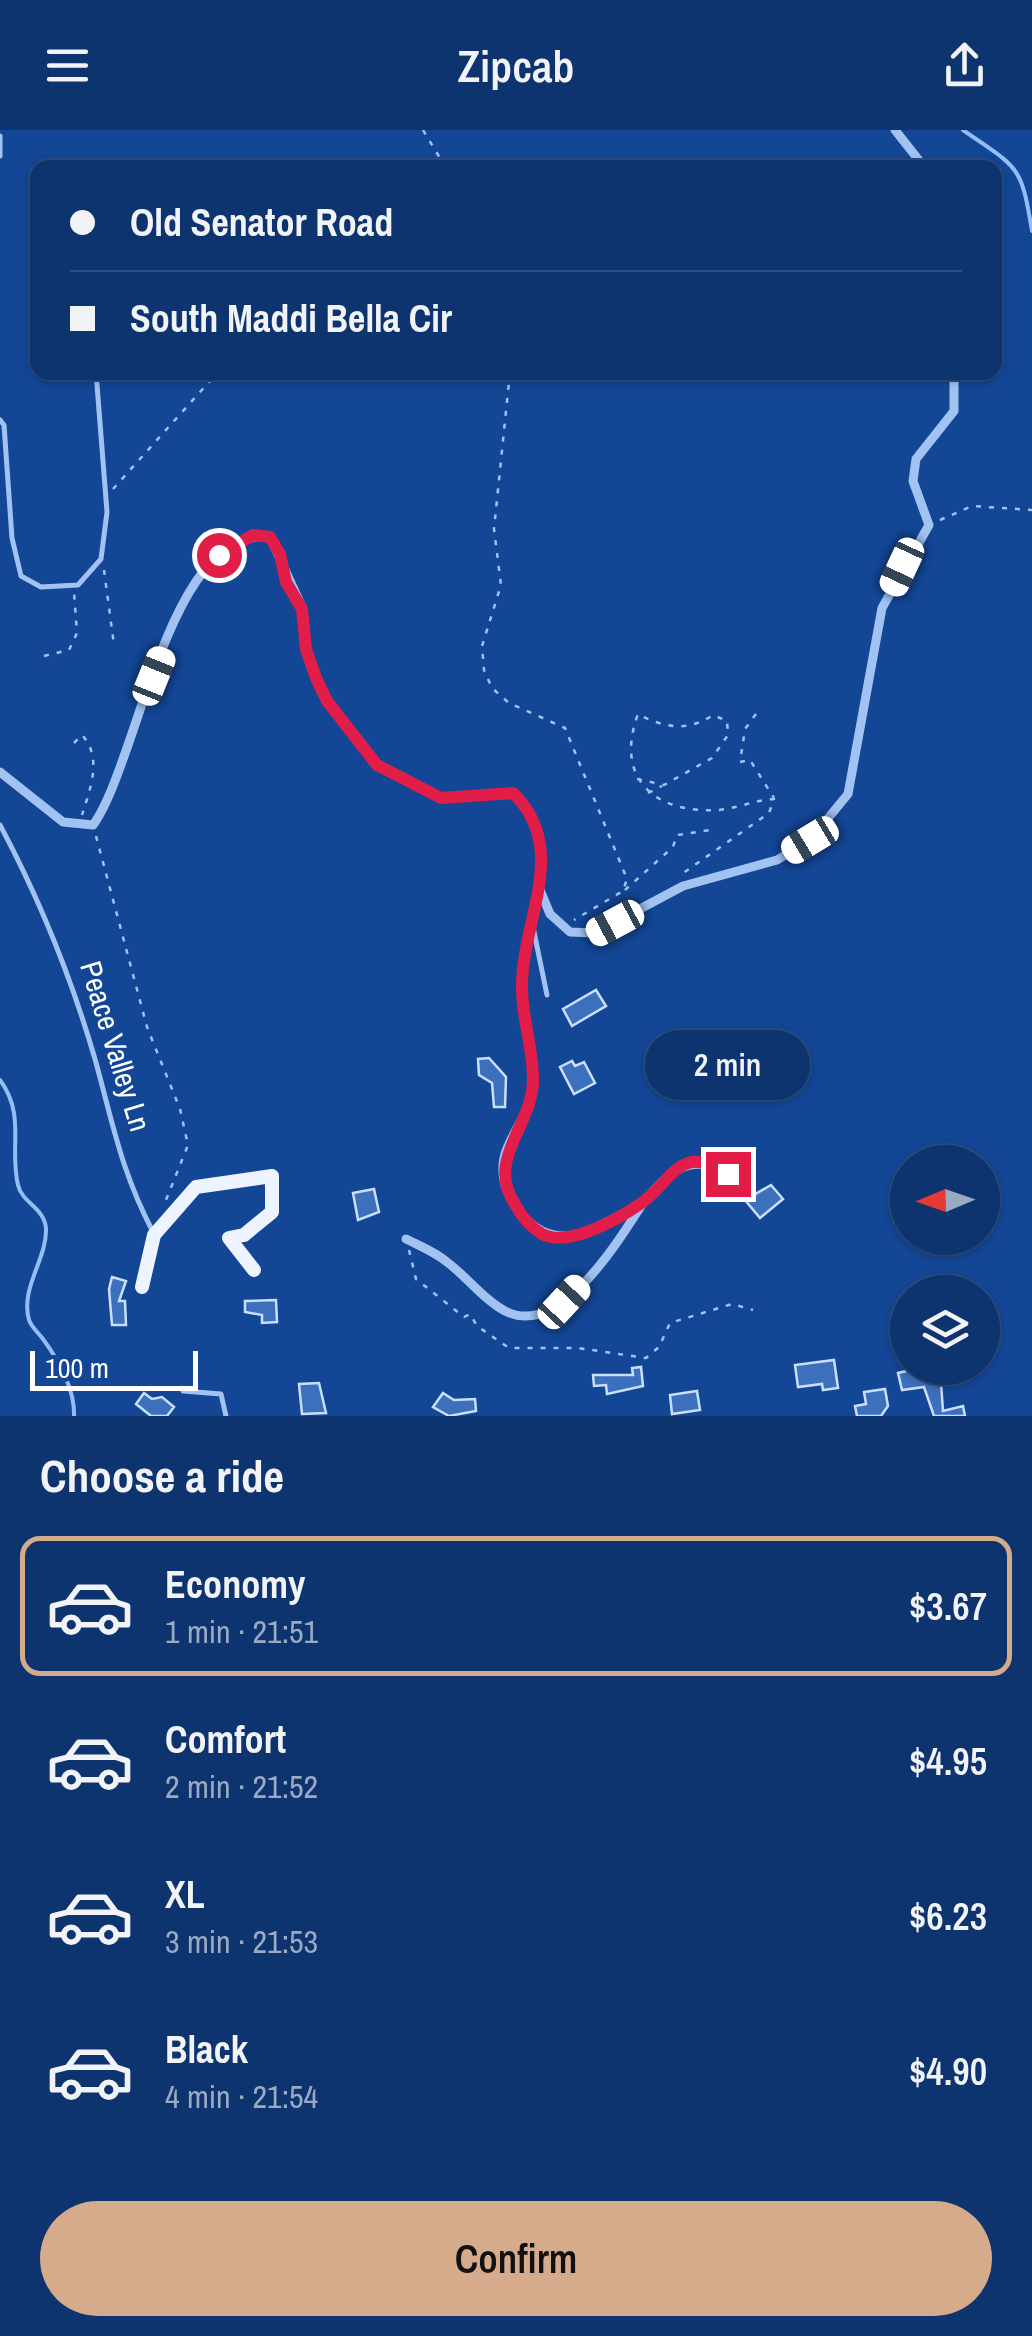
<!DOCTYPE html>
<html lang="en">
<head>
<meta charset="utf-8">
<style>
  body { margin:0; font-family:"Archivo Narrow",sans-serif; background:#173c75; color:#f1f3f6; height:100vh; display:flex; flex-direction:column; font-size:38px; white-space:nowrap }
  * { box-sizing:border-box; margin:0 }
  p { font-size:32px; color:#9baac3 }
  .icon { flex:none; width:55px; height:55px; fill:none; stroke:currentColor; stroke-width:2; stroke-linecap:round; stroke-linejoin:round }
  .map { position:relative; height:1286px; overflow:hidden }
  .sheet { display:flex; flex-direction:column; background:#0e3470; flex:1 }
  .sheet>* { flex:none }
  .hud { position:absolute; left:30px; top:30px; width:972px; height:220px; border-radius:20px; box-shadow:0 2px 8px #0004,0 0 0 2px #2e4f83; display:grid; align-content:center; height:220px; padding:0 40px; background:#0e3470 }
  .needle { width:65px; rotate:268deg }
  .controls { position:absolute; left:890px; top:1015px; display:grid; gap:20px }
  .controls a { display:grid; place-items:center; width:110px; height:110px; border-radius:50%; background:#0e3470; box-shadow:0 2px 8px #0004,0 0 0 2px #2e4f83; font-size:50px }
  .scale { position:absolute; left:30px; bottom:25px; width:168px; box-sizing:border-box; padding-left:10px; border:5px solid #fff; border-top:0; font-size:28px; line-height:35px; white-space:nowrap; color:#fff; -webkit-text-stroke:8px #134695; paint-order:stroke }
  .end { position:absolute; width:45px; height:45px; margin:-22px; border:12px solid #e11d48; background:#fff; box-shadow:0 0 0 5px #fff }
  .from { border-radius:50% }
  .bubble { position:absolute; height:70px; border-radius:35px; background:#0e3470; box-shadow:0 2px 8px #0004,0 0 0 2px #2e4f83; font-size:32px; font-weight:600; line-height:70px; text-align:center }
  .car { position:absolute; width:30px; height:60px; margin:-30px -15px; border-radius:12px; box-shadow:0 0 8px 2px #0007; background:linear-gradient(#fff 24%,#345 0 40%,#fff 0 76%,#345 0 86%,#fff 0) }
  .hud b { display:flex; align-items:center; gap:35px; height:95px; font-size:38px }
  .hud b+b { border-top:2px solid #2e4f83 }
  .hud i { width:25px; height:25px; background:#f1f3f6 }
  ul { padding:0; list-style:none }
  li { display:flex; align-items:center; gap:30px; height:140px; margin:0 20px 15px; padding:0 20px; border:5px solid transparent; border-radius:20px }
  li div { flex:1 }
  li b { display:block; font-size:38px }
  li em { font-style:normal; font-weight:600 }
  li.current { border-color:#d6ab8b }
  li>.icon { width:90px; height:90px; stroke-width:1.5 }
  h2 { padding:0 40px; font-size:45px; line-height:120px }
  .action { display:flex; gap:20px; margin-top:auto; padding:20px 40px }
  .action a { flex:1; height:115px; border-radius:60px; background:#d6ab8b; color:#111; font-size:40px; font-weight:600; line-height:115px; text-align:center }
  header { display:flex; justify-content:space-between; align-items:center; height:130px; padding:0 40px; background:#0e3470; font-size:45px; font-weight:600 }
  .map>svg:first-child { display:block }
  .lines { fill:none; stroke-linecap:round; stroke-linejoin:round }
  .stream { stroke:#94bdf6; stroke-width:4 }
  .building { fill:#3c70bd; stroke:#cadffd; stroke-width:2.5 }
  .path { stroke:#a2c3f2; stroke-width:2.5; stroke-dasharray:5 8; stroke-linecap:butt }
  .service { stroke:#a2c3f2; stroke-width:5 }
  .minor { stroke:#a2c3f2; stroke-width:9 }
  .primary { stroke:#edf3ff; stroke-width:14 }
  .route { stroke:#e11d48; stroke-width:12 }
  .labels { text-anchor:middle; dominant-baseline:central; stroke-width:10; stroke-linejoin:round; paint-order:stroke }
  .street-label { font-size:30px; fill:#fff; stroke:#134695 }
</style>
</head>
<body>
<header><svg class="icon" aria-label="menu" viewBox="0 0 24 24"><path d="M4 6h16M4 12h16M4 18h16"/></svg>Zipcab<svg class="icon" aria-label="share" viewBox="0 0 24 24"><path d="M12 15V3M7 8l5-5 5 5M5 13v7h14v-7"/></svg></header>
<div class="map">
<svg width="1032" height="1286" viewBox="0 0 1032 1286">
  <rect width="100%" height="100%" fill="#134695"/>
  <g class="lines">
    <path class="stream" d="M963,0c56,39 58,34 69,101
      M0,950c26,35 9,68 18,105 4,18 27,23 28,44 1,30 -26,59 -17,91 3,8 9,12 14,19 16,22 32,49 31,77"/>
  </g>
  <path class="building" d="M596,860l10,16 -34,20 -9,-17z
    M489,928l17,19 -1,30h-11l-2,-24 -13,-8 -1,-16z
    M572,931l3,5 9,-4 11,21 -21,11 -14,-27z
    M771,1055l12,14 -23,19 -15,-18z
    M374,1059l5,23 -21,8 -5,-27z
    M112,1147l14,4 -7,20h6l1,24h-14l-3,-36z
    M276,1170l1,22 -15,1v-8l-17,-3v-11z
    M834,1230l4,28 -15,2 -1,-6 -24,3 -3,-22z
    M641,1237l2,19 -36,8 -1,-9 -12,1 -1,-11h40l-1,-7z
    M919,1238h21l3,43 20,-5 2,10h-31l-10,-29 -22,3 -4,-17z
    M319,1253l7,30 -24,1 -3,-30z
    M885,1259l3,17 -7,10h-24l-2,-10 11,-2 -2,-12z
    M697,1261l3,19 -28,4 -2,-19z
    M144,1263l8,6 10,-2 12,10 -7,9h-16l-15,-12z
    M443,1263l11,7 21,-1 1,12 -27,5 -16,-9z"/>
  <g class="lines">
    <path class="path" d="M423,0l23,38
      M510,242l-16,157 7,56 -19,61 2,24 8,18 17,15 56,25 62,151 -4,12 -49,29
      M113,359l105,-117
      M940,390l32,-14 60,4
      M104,440l10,75
      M44,526l25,-6 8,-17 -3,-41
      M756,584l-11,15 -5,33 10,-2 24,38
      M74,613l8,-8c21,23 8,54 0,80
      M637,649l27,6 48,-27 16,-23 -1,-14 -14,-6c-25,17 -49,13 -75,-1 -24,65 17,100 81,96 19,-2 36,-10 55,-11l-5,14 -90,63
      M648,663l14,-7
      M96,706l51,191 33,82 8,36 -22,55
      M625,760l48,-43 4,-12 34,-5
      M409,1120l7,29 48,38 6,-3 7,12 32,22h69l68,10 13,-11 11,-24 62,-19 21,6"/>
    <path class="service" d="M0,6v20
      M0,290l4,5 8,113 9,38 20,11 37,-2 23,-26 6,-47 -11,-140
      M0,695c40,75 71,152 95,234 18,65 26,112 58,173
      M533,797l14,68
      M183,1261l38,3 5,22"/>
    <path class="minor" d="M895,0l30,38
      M0,642l63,50 30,3c45,-61 76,-301 177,-288l33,72 3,40 10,29 11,23 50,64 64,33 72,-5c58,57 6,130 9,196 1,30 12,61 11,91 -1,30 -17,45 -27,71 -6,16 -3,37 7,51 38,61 80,26 130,1 -24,37 -82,134 -136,109 -21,-10 -41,-36 -60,-50 -12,-10 -27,-16 -41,-23
      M538,755l12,29 20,18 25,1 88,-47 94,-26 33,-20 38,-46 34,-186 47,-83 -16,-44 3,-22 38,-48v-39
      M643,1073c23,-29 47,-53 85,-29"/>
    <path class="primary" d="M142,1157l12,-52 42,-48 76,-11v36l-28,23 -15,3 25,32"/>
  </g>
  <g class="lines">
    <path class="route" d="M219,425l34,-20 17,2 10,17 6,28 16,27 4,40 10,29 11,23 50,64 64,33 72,-5c58,56 8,128 9,195 0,30 11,60 11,91 0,48 -49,80 -17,127 6,11 15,21 26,28 26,14 76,-15 98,-30 32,-21 38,-63 88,-30"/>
  </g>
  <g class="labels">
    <g class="street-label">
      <text transform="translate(116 916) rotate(73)">Peace Valley Ln</text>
    </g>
  </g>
</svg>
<div class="controls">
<a><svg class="needle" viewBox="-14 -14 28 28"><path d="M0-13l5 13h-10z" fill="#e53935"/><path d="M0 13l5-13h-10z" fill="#9baac3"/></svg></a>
<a><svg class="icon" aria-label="layers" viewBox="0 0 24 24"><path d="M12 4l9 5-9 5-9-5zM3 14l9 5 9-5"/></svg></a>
</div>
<div class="scale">100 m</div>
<i class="end from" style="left:219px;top:425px"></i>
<i class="end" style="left:728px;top:1044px"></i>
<div class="bubble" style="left:645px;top:900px;width:165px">2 min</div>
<i class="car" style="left:902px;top:437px;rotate:205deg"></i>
<i class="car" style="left:154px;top:546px;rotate:22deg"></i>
<i class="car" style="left:810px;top:710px;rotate:239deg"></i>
<i class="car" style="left:615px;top:793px;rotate:242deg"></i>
<i class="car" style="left:564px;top:1172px;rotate:43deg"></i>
<div class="hud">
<b><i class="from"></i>Old Senator Road</b>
<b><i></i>South Maddi Bella Cir</b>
</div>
</div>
<section class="sheet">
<h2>Choose a ride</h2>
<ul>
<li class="current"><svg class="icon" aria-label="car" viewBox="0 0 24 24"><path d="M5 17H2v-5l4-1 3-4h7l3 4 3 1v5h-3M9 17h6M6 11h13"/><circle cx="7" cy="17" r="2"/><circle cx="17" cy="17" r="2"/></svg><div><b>Economy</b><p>1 min · 21:51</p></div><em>$3.67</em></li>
<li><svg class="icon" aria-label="car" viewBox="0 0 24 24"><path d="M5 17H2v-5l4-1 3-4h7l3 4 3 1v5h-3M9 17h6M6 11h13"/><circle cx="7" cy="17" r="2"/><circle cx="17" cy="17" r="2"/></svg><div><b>Comfort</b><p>2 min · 21:52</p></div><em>$4.95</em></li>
<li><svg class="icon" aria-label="car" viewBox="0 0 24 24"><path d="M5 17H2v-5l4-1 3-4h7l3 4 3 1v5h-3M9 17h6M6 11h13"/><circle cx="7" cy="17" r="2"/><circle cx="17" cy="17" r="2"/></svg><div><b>XL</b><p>3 min · 21:53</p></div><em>$6.23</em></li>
<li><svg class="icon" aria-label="car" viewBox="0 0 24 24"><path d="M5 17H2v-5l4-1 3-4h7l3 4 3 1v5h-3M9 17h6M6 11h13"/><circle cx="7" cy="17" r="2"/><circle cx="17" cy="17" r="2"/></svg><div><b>Black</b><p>4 min · 21:54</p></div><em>$4.90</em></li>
</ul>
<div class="action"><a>Confirm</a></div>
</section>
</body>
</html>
